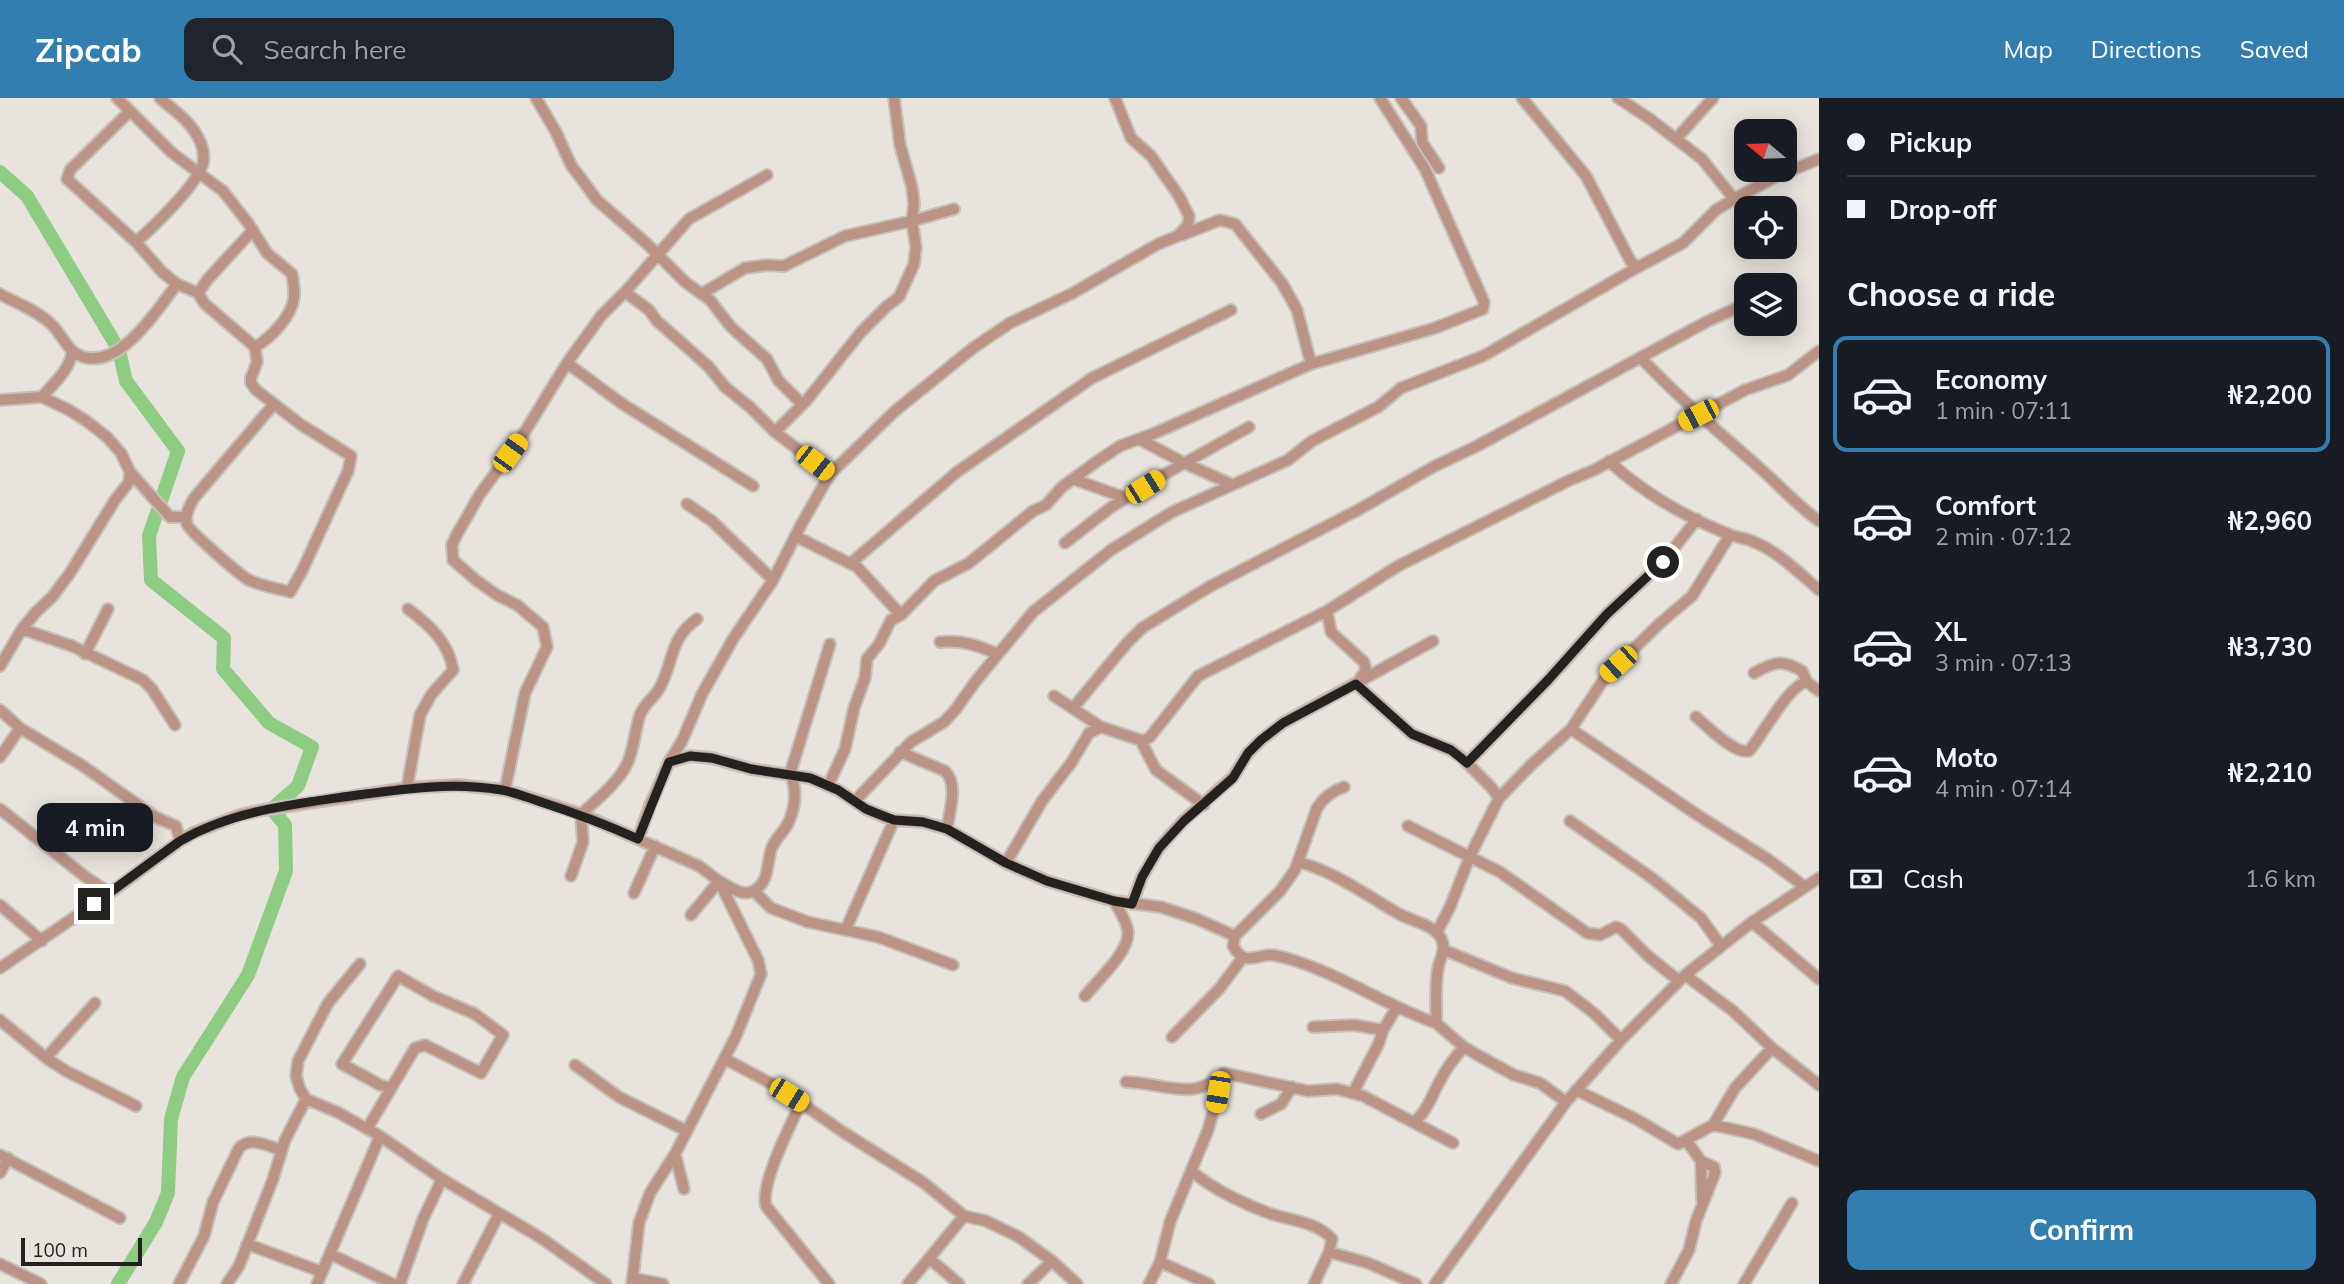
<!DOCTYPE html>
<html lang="en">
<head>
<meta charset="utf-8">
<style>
  body { margin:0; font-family:Mulish,sans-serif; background:#20242c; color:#f1f3f6; height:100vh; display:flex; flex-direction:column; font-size:26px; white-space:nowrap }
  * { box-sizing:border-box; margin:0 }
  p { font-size:23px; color:#9ea1a6 }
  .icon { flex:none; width:38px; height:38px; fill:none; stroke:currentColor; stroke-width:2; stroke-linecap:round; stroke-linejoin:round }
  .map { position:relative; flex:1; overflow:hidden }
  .side { display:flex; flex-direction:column; background:#171b24; width:525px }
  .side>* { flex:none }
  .hud { display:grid; align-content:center; height:154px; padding:0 28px; background:#171b24 }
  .needle { width:46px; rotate:289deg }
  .tools { position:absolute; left:1734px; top:21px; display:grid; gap:14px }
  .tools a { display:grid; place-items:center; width:63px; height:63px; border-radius:14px; background:#171b24; box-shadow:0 4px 18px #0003; font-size:35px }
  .scale { position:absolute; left:21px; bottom:18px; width:121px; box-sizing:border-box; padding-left:7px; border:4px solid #242220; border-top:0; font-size:19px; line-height:24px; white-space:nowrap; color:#242220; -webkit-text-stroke:5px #e8e3dc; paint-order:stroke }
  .end { position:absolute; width:32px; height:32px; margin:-16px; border:9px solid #242220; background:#fff; box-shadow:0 0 0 4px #fff }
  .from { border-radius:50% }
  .bubble { position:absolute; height:49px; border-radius:14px; background:#171b24; box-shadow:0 4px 18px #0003; font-size:23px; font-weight:700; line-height:49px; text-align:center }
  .car { position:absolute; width:21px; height:42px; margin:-21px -10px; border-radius:9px; box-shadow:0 0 5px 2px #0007; background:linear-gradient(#f5c518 24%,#345 0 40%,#f5c518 0 76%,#345 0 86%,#f5c518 0) }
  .hud b { display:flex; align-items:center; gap:24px; height:66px; font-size:26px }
  .hud b+b { border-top:2px solid #363941 }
  .hud i { width:18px; height:18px; background:#f1f3f6 }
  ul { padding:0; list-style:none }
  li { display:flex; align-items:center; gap:21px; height:116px; margin:0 14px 10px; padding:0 14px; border:4px solid transparent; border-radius:14px }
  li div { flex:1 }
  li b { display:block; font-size:26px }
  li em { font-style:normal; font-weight:700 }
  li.on { border-color:#337eb1 }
  li>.icon { width:63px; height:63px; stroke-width:1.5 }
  h2 { padding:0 28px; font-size:32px; line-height:84px }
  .pay { display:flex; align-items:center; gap:18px; height:77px; padding:0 28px; font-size:26px }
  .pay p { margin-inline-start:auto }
  .cta { display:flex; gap:14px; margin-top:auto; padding:14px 28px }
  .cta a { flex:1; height:80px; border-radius:14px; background:#337eb1; color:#fff; font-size:28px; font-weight:700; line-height:80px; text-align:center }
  header { display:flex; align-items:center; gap:42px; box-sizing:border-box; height:98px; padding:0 35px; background:#337eb1; color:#fff }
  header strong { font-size:33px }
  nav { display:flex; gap:38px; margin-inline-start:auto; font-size:24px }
  .search { width:490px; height:63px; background:#20242c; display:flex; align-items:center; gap:18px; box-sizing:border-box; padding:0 24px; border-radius:14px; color:#9ea1a6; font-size:26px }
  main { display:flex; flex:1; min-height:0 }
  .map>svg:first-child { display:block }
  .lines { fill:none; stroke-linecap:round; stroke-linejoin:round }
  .river { stroke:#8ecc84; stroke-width:14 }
  .minor-casing { stroke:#c5c0ba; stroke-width:14 }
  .minor { stroke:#bc9486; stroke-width:10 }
  .route { stroke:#242220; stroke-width:9 }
</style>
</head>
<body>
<header>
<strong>Zipcab</strong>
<div class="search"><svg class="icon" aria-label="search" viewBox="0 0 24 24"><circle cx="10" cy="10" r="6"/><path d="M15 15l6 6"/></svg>Search here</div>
<nav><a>Map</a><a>Directions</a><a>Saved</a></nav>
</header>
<main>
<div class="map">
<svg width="1819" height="1186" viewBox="0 0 1819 1186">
  <rect width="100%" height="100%" fill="#e8e3dc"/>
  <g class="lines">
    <path class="river" d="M0,74l27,24 92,154 7,31 52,70 -29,85 2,44 73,58 -1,31 46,54 43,24 -14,39 -26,23 13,16 1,46 -38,104 -65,102 -12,42 -3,74 -12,29 -38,62"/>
    <g class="minor-casing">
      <path id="minor" d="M117,0l54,54 52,39 25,32 19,30 25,21c1,7 3,16 2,23 -2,19 -23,41 -39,50
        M536,0l20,34 15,33 26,35 50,44 38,38 25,18 21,27 36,32 11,21 24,24
        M1401,0l20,28 1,16 17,26
        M1522,0l64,78 45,86 7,5 45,-24 33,-33 18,-11 43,-23 42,-17
        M1618,0l32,21 52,40 32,40
        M130,13l-60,59 -3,9 69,63 26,30 15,12 21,9 7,11 50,43 2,15 -6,16v5l5,7 44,34 51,32 -3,15 -46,100 -12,21c-14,-4 -30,-6 -43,-13 -8,-5 -58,-48 -60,-55 -3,-9 3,-19 7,-26l80,-94
        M1676,41l37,-41
        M1182,137l38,-15 15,4 47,59 15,27 14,54
        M136,144c16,-14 63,-59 67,-79 2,-8 -1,-19 -5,-26 -9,-17 -25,-27 -38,-39
        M625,194l24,18 8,11 51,45 17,21 25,20 25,25 55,42
        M198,195l10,-14 45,-49
        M703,195l42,-25 22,-3 17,1 61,-30 67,-15 42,-12
        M0,196c16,9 38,17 51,30 9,8 15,23 24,29 40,25 81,-42 102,-69
        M1641,260c39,41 80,76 122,113 19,17 35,35 56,50
        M567,265l54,40 132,83
        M42,299c11,-13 28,-27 30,-45
        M0,302l42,-3 27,13 16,10 22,17 14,16 9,19 -1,10 -14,18 -45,73 -18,24 -16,15 -14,17 -22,37
        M775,334l32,-32 54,-68 26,-26 12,-9 15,-33 2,-17 -4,-26 2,-17 -2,-17 -12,-42 -6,-47
        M1139,341l45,24 47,21
        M1609,363c33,31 77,56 119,73 9,4 18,4 26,8 25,10 45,31 65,48
        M130,374l40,45h16
        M1073,381l53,19
        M687,406l25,17 61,59
        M795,438l62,31 44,48
        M1065,445l45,-35 53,-33 86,-48
        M851,465l106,-91 135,-94 139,-68
        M1327,513l4,21 33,30 2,8 -8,12
        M22,531l50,17 71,34 9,9 23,36
        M940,544c21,-2 38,3 57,12
        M85,556l23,-45
        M1754,575c20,-11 28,-14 48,-2l5,11
        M1356,586l56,50 39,16 10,7 30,30 8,11
        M1054,598l47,31 42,14 7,-4 48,-61 129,-65 71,-45 172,-86 24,-10 151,-80 43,-15 31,-24
        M1073,610l54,-65 15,-15 67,-41 149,-77 75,-43 44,-21 231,-125 38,-17
        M0,612l20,18 63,38 72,51 21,9 4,15
        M1696,619c12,10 38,37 53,34 13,-15 40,-67 58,-69l12,9
        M1571,631l128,87 70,44 36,27
        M1143,647l13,25 48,35
        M900,654l45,19c14,14 4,41 2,58
        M0,659l20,-29
        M669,664l21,-6 22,2 39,11 59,9 28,12 28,19 19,8 9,3 29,2 24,7 59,34 41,18 67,20 47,6 36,12 38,17
        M1467,665l81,-83 59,-66 56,-52 34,-43
        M828,688l17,-37 9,-41 11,-30 2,-19 12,-15 12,-24 10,-5 33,-34 35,-18 64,-52 13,-6 16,-18 34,-25 24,-16 35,-13 156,-69 124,-36 48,-19 1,-7 -59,-133 -45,-71
        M1344,689c-12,4 -20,10 -27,21l-22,62 -15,21 -45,45 -2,10c12,20 19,10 37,9 6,0 11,2 16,3 53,15 98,47 150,65
        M407,690l13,-73 11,-20 22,-25c-4,-28 -25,-46 -45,-61
        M505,692l20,-97 22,-46 -4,-20 -26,-22 -20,-10 -20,-14 -24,-21 -1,-15 4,-9 24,-42 41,-56 46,-75 34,-47 24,-24 64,-73 78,-44
        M855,703l56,-59 33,-20 12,-13 19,-27 58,-70 78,-62 61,-38 116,-52 24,-19 66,-34 23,-19 82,-32 155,-89
        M0,711l87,69 23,15
        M1570,723l82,57 49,40 20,28
        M1408,728l92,46 87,61 13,2 16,-8 5,2 26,26 32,26
        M638,741l13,-36 18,-41 13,-21 20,-47 31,-55 40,-59 29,-57 28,-49 65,-63 78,-63 37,-25 63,-30 85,-49 20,-8 10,-11 1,-9 -10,-20 -28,-40 -20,-18 -16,-40
        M1298,764c38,10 68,33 101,52 13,7 35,11 42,24 5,10 1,16 -2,26 -5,19 -2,40 -3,59l28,24 17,10 33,18 26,8 26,19
        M1006,765l36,-62 29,-38 18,-30 12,-6
        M571,778l12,-34 -2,-28c17,-15 37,-31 47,-52 6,-15 7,-32 12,-47 4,-11 13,-16 19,-26 15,-26 10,-51 38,-70
        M754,793l17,17 37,14 70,15 75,28
        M634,795l21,-47
        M1132,806l10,-27 17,-29 24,-27 50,-44 15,-24 13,-13 22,-17 150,-82
        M0,807l42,36
        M691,817l28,-34c11,6 24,17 36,9 14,-8 12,-27 16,-40 3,-10 10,-15 15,-23 9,-16 12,-37 4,-53l40,-130
        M1752,824l67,57
        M846,831l48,-109
        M1437,834l13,-25 20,-51 29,-58 33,-34 39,-35 35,-53 53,-52 33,-28 38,-61
        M1444,852l68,28 53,13 30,23 26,26
        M360,866l-32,39 -30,58 -2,15 4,13 6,10 33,14 41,23 62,43 99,59 65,46
        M0,870l110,-75 70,-52 13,-8 47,-18 23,-5 144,-22 51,-3 47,5 76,24 118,52 20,15 39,79 3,14 -25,62 -61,118 -25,39 -11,30 -7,61
        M1685,877l48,36 39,37 47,37
        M1085,898c13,-16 44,-44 43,-64 -1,-11 -9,-22 -14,-31
        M0,922l46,38 20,13 70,35
        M1313,929l41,-2 29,5
        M1172,939l48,-49 23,-31
        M46,960l49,-55
        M725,961l53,28 65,45 81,51 40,33 22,5 33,16 33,24 25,23
        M575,967l44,32 68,34
        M1126,984c22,0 44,9 66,7 11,-1 21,-8 31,-12
        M1576,992l60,29 42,25 35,-19 41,9 65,27
        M1353,995l26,-50 4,-13 14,-23
        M801,1004c-10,23 -41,81 -35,104l63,78
        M1261,1016l20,-10 11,-17
        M1414,1024c14,-11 18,-28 27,-43 6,-12 14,-22 23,-32
        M1713,1027l22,-37 37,-40
        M367,1031l48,-81 10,-3 56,28 22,-38 -28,-21 -42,-18 -35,-20 -56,88 38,21 11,3
        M1686,1042l15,21 1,39
        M675,1056l9,35
        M0,1057l120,63
        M1193,1074c19,17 53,33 78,42 19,6 46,8 61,25l-3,13 -15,32
        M0,1075l8,-15
        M247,1146l75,28
        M1329,1154l39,11 48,21
        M330,1156l63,30
        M929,1160l30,26
        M1160,1164l49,22
        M0,1166l41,20
        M633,1180l30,6
        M179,1186l25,-48 9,-34 26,-54c12,-12 28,-2 42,2
        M227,1186l12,-18 34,-87 12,-39 21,-41
        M317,1186l63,-148
        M400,1186l23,-65 19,-40
        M463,1186l36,-70
        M908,1186l56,-68
        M1028,1186l24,-23
        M1149,1186l11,-22 10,-40 38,-92 16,-57 84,18 29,-2 26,7 90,47
        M1435,1186l131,-182 55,-62 64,-65 67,-53 67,-44
        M1671,1186l18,-34 7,-29 19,-48 -1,-6 -13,-6
        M1744,1186l48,-81"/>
    </g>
    <use href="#minor" class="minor"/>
  </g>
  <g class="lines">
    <path class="route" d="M94,806l86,-63c50,-29 107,-36 163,-44 54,-7 105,-16 159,-7 12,2 24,7 36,11 34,11 67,23 100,38l31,-77 21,-6 22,2 39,11 59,9 28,12 28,19 20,8 8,3 29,2 24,7 59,34 41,18 67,20 18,3 10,-27 17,-29 25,-27 49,-43 15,-25 13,-13 22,-17 73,-39 56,50 39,16 16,13 81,-83 59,-66 56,-52"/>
  </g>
</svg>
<div class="tools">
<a><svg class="needle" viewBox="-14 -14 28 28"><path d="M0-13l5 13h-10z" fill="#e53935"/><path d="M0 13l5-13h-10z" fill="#9ea1a6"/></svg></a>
<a><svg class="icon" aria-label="locate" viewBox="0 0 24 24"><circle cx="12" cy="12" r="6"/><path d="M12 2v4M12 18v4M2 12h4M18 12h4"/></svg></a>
<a><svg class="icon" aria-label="layers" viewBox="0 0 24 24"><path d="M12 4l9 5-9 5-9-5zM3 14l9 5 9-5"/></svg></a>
</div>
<div class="scale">100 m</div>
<i class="end from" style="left:1663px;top:464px"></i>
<i class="end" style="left:94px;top:806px"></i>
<div class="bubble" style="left:37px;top:705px;width:116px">4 min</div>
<i class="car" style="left:1698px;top:317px;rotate:243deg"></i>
<i class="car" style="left:510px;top:355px;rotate:36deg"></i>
<i class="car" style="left:815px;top:365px;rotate:128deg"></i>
<i class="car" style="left:1145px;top:389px;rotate:58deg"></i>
<i class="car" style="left:1618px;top:566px;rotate:228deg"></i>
<i class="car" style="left:1218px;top:994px;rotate:189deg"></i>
<i class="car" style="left:789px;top:997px;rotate:122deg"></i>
</div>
<section class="side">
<div class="hud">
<b><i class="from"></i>Pickup</b>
<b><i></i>Drop-off</b>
</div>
<h2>Choose a ride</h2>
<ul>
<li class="on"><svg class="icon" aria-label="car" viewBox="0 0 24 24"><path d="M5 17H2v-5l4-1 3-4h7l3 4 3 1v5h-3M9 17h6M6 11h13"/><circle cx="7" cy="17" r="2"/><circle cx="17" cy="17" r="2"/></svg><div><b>Economy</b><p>1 min · 07:11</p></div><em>₦2,200</em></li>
<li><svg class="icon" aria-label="car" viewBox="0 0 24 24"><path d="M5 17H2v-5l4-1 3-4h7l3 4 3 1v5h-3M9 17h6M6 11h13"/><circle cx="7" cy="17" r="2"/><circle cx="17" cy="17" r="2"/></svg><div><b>Comfort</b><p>2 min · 07:12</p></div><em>₦2,960</em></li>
<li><svg class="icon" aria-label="car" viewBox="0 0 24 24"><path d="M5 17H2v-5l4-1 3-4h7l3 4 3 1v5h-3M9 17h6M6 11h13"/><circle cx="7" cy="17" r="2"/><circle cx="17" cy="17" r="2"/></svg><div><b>XL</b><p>3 min · 07:13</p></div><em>₦3,730</em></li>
<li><svg class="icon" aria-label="car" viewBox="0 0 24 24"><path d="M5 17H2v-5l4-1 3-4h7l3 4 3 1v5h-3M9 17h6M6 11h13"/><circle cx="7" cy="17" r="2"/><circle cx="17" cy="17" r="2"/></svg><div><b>Moto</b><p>4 min · 07:14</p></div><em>₦2,210</em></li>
</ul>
<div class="pay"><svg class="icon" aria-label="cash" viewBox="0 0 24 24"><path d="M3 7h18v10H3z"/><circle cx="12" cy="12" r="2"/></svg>Cash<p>1.6 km</p></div>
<div class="cta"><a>Confirm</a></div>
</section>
</main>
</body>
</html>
